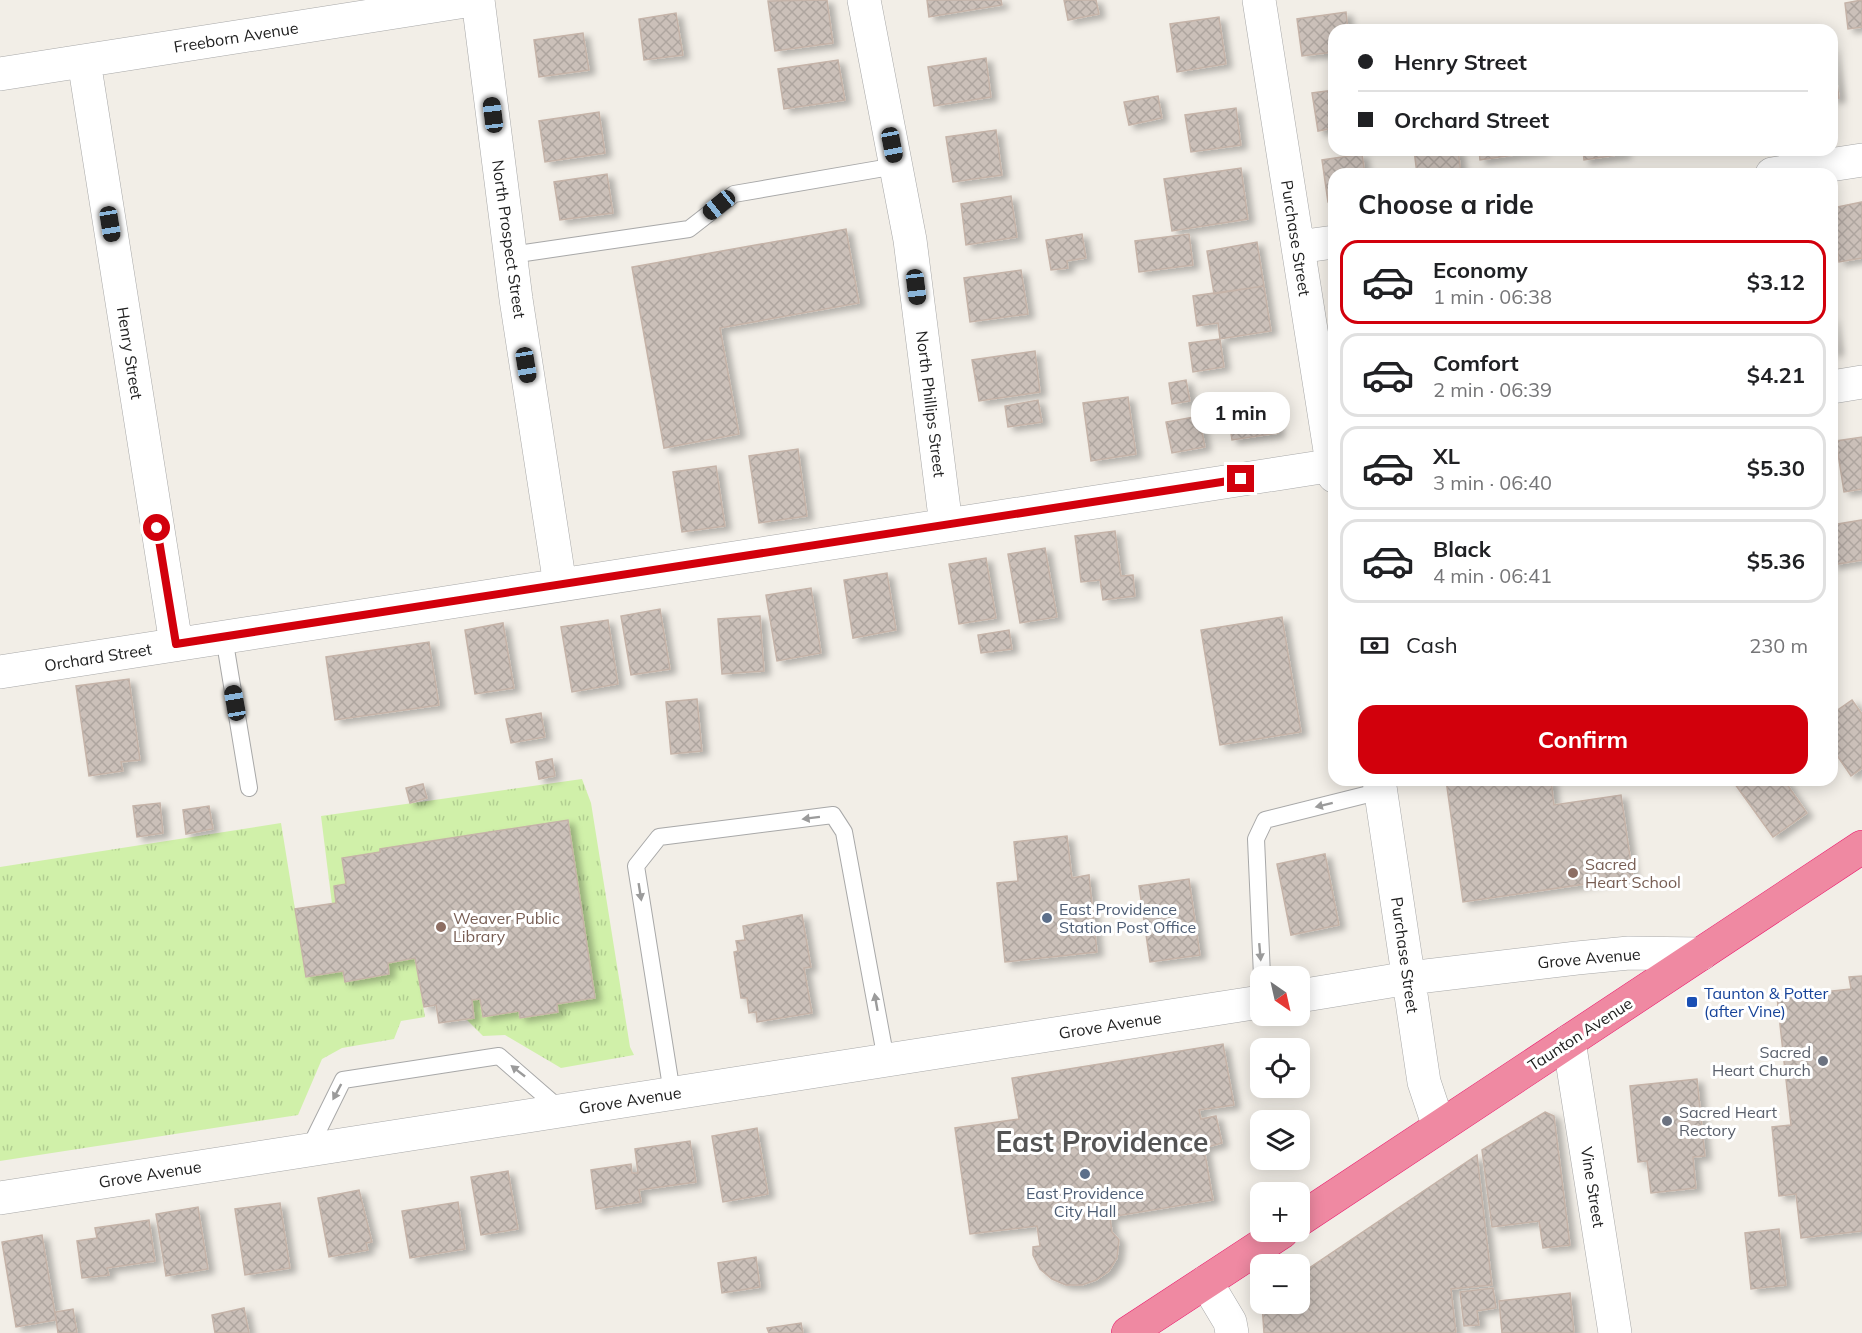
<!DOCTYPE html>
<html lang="en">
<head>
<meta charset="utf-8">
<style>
  body { margin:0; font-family:Mulish,sans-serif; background:#f6f6f6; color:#202124; height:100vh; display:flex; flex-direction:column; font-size:22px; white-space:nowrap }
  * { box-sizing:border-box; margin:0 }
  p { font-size:20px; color:#757577 }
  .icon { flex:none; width:33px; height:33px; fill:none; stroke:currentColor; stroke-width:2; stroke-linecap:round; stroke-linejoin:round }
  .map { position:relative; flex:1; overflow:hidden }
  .side { position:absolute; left:1328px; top:168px; width:510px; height:618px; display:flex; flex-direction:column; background:#fff; border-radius:18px; box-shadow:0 3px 15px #0003 }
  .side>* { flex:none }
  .hud { position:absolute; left:1328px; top:24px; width:510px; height:132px; border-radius:18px; box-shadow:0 3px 15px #0003; display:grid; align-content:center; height:132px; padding:0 30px; background:#fff }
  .needle { width:39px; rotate:146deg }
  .buttons { position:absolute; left:1250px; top:966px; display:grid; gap:12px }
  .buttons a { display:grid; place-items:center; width:60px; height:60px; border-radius:12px; background:#fff; box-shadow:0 3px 15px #0003; font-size:30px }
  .end { position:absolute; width:27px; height:27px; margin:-14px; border:8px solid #d2000c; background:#fff; box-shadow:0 0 0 3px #fff }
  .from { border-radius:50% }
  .bubble { position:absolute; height:42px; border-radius:18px; background:#fff; box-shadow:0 3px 15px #0003; font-size:20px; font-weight:700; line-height:42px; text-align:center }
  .car { position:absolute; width:18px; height:36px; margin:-18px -9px; border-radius:8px; box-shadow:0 0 4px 2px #0007; background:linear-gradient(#222 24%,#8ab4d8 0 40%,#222 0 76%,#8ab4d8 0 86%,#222 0) }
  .hud b { display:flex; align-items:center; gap:21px; height:57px; font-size:22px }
  .hud b+b { border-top:2px solid #e0e0e0 }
  .hud i { width:15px; height:15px; background:#202124 }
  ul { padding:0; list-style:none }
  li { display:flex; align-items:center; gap:18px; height:84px; margin:0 12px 9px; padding:0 18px; border:3px solid #e0e0e0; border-radius:18px }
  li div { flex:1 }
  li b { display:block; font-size:22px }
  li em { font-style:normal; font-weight:700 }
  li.current { border-color:#d2000c }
  li>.icon { width:54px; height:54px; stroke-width:1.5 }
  h2 { padding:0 30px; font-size:27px; line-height:72px }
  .pay { display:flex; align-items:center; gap:15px; height:66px; padding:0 30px; font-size:22px }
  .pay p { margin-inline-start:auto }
  .cta { display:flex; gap:12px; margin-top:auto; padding:12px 30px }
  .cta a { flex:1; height:69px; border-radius:18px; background:#d2000c; color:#fff; font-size:24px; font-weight:700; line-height:69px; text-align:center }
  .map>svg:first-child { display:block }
  .grass { fill:url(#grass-tufts) }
  .building { fill:url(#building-cross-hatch); stroke:#c5b3a8; stroke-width:1.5; filter:url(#shadow) }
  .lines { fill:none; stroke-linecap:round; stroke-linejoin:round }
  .lane-casing { stroke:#a8a8a8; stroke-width:18 }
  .street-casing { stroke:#a8a8a8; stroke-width:34 }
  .highway-casing { stroke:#eb196d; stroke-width:34 }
  .lane { stroke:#fff; stroke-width:16 }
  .street { stroke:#fff; stroke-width:33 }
  .highway { stroke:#ef89a2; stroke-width:33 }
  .oneway { fill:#9b9b9b }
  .route { stroke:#d2000c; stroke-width:8 }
  .education-dot { fill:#8d6e63; stroke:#fff; stroke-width:2 }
  .service-dot { fill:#5c6f8a; stroke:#fff; stroke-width:2 }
  .transit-dot { fill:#1a4fb4; stroke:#fff; stroke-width:2 }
  .worship-dot { fill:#6b7280; stroke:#fff; stroke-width:2 }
  .labels { text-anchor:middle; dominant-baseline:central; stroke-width:6; stroke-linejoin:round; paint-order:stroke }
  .street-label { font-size:16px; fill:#212121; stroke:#fff }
  .education-label { font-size:16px; fill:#785e54; stroke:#fff; text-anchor:start }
  .service-label { font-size:16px; fill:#4e5e75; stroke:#fff; text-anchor:start }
  .transit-label { font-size:16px; fill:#164399; stroke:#fff; text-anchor:start }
  .worship-label { font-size:16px; fill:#5b616d; stroke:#fff; text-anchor:end }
  .town-label { font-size:28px; font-weight:bold; fill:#545454; stroke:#fff }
</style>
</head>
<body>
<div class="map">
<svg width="1862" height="1333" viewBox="0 0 1862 1333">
  <defs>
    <pattern id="grass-tufts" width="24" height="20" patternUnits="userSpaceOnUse" patternTransform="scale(1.5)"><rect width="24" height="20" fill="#d0f0a9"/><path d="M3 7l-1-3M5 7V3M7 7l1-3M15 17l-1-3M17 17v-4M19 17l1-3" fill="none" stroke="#b2ce91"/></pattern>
    <pattern id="building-cross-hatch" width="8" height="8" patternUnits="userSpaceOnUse" patternTransform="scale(1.5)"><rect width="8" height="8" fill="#cbc0b9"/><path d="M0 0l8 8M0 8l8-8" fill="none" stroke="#aea59f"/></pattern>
    <filter id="shadow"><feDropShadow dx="6" dy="4" stdDeviation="3" flood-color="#0004"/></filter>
  </defs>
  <rect width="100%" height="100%" fill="#f2eee7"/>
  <path class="grass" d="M582,779l9,24 39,244 4,8 -73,13 -56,-33 -22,1 -17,-17 8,-2 -2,-17 8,-1 3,17 36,-5 1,7 38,-6 -1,-8 38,-6 -27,-177 -188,28v3l-37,6 3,26 -10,19 -4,1 -11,-88z
    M281,823l25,154 37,-6 2,10 44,-7 -1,-11 27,-5 10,59 -24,4 -7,18 -52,9 -20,11 -24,56 -298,46v-294z"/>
  <path class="building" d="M827,0l6,43 -58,8 -7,-50z
    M927,0h74l1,5 -73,12z
    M1064,0h32l3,14 -31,6z
    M1862,0v27l-14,2 -3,-26z
    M1346,12l2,18h-14v22l-32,4 -5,-37z
    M676,13l7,42 -39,5 -5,-41z
    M1219,17l7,47 -49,8 -7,-48z
    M583,33l6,37 -50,7 -5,-37z
    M1832,46l7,52 -7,1z
    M986,58l5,39 -57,9 -6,-39z
    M838,60l7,40 -61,9 -6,-40z
    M1334,90v38l-16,3 -6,-38z
    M1158,96l4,22 -33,7 -5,-23z
    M1236,108l5,37 -50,7 -6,-37z
    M599,112l6,41 -60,9 -6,-41z
    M996,130l6,45 -49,7 -7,-45z
    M1414,150h44l3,24h-44z
    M1479,150h64v1l-63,9z
    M1583,150h41l1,4 -41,6z
    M1362,154l3,20h-31v28h-6l-6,-42z
    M1241,168l7,51 -76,12 -8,-52z
    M607,174l6,39 -53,7 -6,-38z
    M1011,196l6,41 -51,8 -5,-41z
    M1862,202v56l-23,4 -7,-54z
    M846,229l13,74 -139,25 19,106 -75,14 -32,-181z
    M1082,234l4,24 -19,3 1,7 -17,2 -5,-30z
    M1189,234l4,31 -54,7 -4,-31z
    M1257,242l7,44 -50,8 -7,-43z
    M1021,270l7,44 -58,8 -6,-44z
    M1264,286l7,45 -51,8 -2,-16 -21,3 -4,-30z
    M1832,317l5,34 -5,1z
    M1220,339l4,28 -31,5 -4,-29z
    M1035,351l5,41 -61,9 -7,-41z
    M1186,380l4,21 -18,3 -3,-21z
    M1128,397l8,57 -45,7 -8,-58z
    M1273,399l5,34 -46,7 -5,-34z
    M1038,400l4,22 -34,5 -3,-21z
    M1199,416l6,31 -33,6 -6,-31z
    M1862,437v52l-18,3 -8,-51z
    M798,449l9,67 -48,7 -10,-67z
    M716,466l9,60 -43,6 -9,-60z
    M1862,520v40l-30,5v-40z
    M1115,531l6,45 12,-1 2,21 -32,4 -3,-20 -19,2 -6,-46z
    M1045,548l12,69 -37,6 -12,-69z
    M986,558l10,60 -37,6 -10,-60z
    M887,573l9,57 -43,8 -9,-58z
    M811,588l10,65 -44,8 -11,-66z
    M660,609l10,60 -39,6 -10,-59z
    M760,616l4,55 -42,3 -4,-55z
    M1282,617l19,115 -81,13 -19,-115z
    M608,620l10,64 -46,8 -11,-65z
    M503,623l11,65 -39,6 -10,-64z
    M1009,630l3,19 -31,4 -3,-18z
    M429,642l10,63 -104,15 -9,-63z
    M129,679l11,81 -19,2 2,9 -34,5 -13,-90z
    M697,699l5,52 -31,3 -5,-52z
    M1852,700l10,14v54l-11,8 -19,-28v-34z
    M541,713l4,24 -34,6 -5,-24z
    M552,759l3,17 -16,3 -3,-17z
    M1446,780h105l3,25 67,-10 12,82 -170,25z
    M1732,780h52l23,33 -34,24z
    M423,784l4,14 -17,5 -4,-15z
    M160,803l3,30 -26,4 -4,-31z
    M209,806l4,23 -27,5 -3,-24z
    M568,820l27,178 -38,6 1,8 -38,6 -1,-7 -36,6 -3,-18 -8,1 2,18 -35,5 -3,-18 -12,2 -9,-49 -27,5 1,11 -44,8 -2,-11 -37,6 -11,-68 41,-6 -2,-17 12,-2 -4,-26 38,-6v-3z
    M1067,836l5,42 17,-3 8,77 -92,10 -8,-79 21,-2 -4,-39z
    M1325,854l14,71 -48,10 -14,-71z
    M1189,879l11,76 -50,7 -11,-76z
    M802,915l9,52 -7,1 8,45 -55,9 -1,-10 -7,1 -2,-15h-6l-7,-46 4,-1 -2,-10 9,-1 -2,-14z
    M1862,976v255l-61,7 -5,-44 -17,2 -7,-69 19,-2 -14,-128 74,-8 -2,-12z
    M1223,1044l11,61 -35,5 2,9 15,-3 6,27 -18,5 9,52 -103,17 2,15 7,8 -2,18 -8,13 -13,9 -14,5h-16l-14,-6 -12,-10 -7,-14v-8l7,-1 -3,-20 -67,8 -15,-106 64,-9 -7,-41z
    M1697,1079l8,77 -12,1 3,31 -45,5 -4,-32 -9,1 -8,-76z
    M1545,1112l9,4 16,129 -27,3 -4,-27 -47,6 -10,-77z
    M757,1128l11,66 -45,8 -11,-66z
    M690,1141l6,41 -57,8 2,12 -45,7 -5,-39 40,-6 1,9h6l-3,-24z
    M1477,1155l15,130 -41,4 5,44h-192l-2,-29h37v-29z
    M508,1171l10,58 -37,6 -10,-58z
    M359,1190l13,52 -6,1 2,7 -39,7 -11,-59z
    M458,1202l7,47 -55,9 -8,-47z
    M280,1203l10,65 -45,7 -10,-66z
    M198,1207l10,62 -42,7 -10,-62z
    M149,1220l6,41 -48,7 2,7 -27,3 -5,-37 20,-3 -2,-10z
    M1779,1229l7,56 -35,4 -6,-56z
    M42,1235l14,85 -40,7 -14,-85z
    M756,1257l4,30 -38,6 -4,-30z
    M1493,1288l3,20 -19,3 2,14 -15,1 -4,-34z
    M1570,1293l4,40h-72l-3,-32z
    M244,1308l5,25h-34l-3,-18z
    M73,1309l4,24h-19l-3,-21z
    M801,1323l2,10h-34l-2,-5z"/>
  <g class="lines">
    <g class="lane-casing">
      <path id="lane" d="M511,255l178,-26 45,-35 162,-28
        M224,637l25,151
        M1262,976l-6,-137 9,-19 116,-29
        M672,1093l-36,-227 23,-29 174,-22 11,17 42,228
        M309,1149l34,-69 156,-24 62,54"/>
    </g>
    <g class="street-casing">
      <path id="street" d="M478,0l38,299 44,286
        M864,0l46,240 36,285
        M1259,0l75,476
        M84,61l92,583
        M0,74l472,-74
        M1772,174l90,-14
        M1298,247l36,-5
        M1832,387l30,-5
        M0,672l1334,-207
        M1379,780l45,302 15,45
        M1299,996l110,-18 168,-20 52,-5 72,1
        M1569,1041l46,292
        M0,1198l1260,-196
        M1206,1282l24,40 2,11"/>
    </g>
    <g class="highway-casing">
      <path id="highway" d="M1299,1220l563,-373
        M1128,1333l154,-101"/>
    </g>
    <use href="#lane" class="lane"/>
    <use href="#street" class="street"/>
    <use href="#highway" class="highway"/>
  </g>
  <defs><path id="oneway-solid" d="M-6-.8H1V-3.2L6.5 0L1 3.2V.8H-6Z" transform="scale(1.5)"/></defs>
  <g class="oneway">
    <use href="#oneway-solid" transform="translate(1324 805) rotate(166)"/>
    <use href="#oneway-solid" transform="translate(811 818) rotate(173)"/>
    <use href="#oneway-solid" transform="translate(640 892) rotate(81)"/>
    <use href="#oneway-solid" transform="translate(1260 952) rotate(85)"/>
    <use href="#oneway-solid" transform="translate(876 1002) rotate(-100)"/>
    <use href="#oneway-solid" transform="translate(518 1071) rotate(-142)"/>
    <use href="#oneway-solid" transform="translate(337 1092) rotate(118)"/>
  </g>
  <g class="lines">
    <path class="route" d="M157,528l19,116 1065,-165"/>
  </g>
  <g class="education-dot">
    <circle cx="1573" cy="873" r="6"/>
    <circle cx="441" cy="927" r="6"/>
  </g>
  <g class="service-dot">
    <circle cx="1047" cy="918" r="6"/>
    <circle cx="1085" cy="1174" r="6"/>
  </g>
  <rect class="transit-dot" x="1686" y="996" width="12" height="12" rx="3"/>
  <g class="worship-dot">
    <circle cx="1823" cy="1061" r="6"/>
    <circle cx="1667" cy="1121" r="6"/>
  </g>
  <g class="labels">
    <g class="street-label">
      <text transform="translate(236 37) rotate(-9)">Freeborn Avenue</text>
      <text transform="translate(1296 238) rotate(81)">Purchase Street</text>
      <text transform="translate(509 239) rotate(82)">North Prospect Street</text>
      <text transform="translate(130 353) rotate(81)">Henry Street</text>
      <text transform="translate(931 404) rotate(83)">North Phillips Street</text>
      <text transform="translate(98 657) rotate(-9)">Orchard Street</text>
      <text transform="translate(1405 955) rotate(82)">Purchase Street</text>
      <text transform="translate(1589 958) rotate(-5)">Grove Avenue</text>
      <text transform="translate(1110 1025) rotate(-9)">Grove Avenue</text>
      <text transform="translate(1580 1034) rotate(-33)">Taunton Avenue</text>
      <text transform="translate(630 1100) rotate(-9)">Grove Avenue</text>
      <text transform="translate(150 1174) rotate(-9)">Grove Avenue</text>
      <text transform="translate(1593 1187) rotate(81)">Vine Street</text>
    </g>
    <g class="education-label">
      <text x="1585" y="864">Sacred<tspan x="1585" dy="18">Heart School</tspan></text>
      <text x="453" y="918">Weaver Public<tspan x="453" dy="18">Library</tspan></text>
    </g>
    <g class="service-label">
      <text x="1059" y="909">East Providence<tspan x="1059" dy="18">Station Post Office</tspan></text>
      <text x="1085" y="1193" text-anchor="middle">East Providence<tspan x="1085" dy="18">City Hall</tspan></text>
    </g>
    <g class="transit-label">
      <text x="1704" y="993">Taunton &amp; Potter<tspan x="1704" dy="18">(after Vine)</tspan></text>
    </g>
    <g class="worship-label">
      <text x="1811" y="1052">Sacred<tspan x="1811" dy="18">Heart Church</tspan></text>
      <text x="1679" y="1112" text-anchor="start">Sacred Heart<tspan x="1679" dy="18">Rectory</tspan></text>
    </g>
    <g class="town-label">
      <text x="1102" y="1141">East Providence</text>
    </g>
  </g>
</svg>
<div class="buttons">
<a><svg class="needle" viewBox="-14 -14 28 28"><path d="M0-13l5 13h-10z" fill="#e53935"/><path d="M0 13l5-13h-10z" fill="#757577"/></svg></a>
<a><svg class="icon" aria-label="locate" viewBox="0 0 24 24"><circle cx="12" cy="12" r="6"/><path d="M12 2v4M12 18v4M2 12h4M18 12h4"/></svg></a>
<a><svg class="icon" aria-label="layers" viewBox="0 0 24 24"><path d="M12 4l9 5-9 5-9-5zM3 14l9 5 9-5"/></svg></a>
<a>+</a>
<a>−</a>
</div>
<i class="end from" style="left:157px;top:528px"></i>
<i class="end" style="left:1241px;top:479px"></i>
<div class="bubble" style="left:1191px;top:392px;width:99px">1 min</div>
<i class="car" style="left:493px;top:115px;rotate:353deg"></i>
<i class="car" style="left:892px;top:145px;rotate:169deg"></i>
<i class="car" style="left:719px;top:205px;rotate:231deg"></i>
<i class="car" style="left:110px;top:224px;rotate:171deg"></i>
<i class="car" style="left:916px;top:287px;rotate:173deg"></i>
<i class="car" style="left:526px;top:365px;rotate:171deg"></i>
<i class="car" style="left:235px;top:703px;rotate:350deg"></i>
<div class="hud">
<b><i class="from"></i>Henry Street</b>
<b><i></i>Orchard Street</b>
</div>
<section class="side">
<h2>Choose a ride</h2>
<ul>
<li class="current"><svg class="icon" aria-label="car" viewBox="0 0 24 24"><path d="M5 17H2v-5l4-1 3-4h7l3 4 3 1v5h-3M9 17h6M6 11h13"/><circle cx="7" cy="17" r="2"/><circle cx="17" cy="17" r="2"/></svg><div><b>Economy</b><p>1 min · 06:38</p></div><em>$3.12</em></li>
<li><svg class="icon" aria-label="car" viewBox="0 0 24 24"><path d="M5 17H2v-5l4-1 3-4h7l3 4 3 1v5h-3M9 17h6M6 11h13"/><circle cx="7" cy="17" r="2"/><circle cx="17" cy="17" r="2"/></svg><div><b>Comfort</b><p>2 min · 06:39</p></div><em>$4.21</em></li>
<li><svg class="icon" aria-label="car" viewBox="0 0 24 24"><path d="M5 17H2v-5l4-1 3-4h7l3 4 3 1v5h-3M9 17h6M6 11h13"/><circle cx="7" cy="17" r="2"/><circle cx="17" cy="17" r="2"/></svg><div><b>XL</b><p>3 min · 06:40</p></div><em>$5.30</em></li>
<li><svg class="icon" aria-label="car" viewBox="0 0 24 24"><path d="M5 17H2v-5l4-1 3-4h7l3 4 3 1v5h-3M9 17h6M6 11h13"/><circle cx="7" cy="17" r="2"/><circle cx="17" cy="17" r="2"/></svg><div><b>Black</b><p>4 min · 06:41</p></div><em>$5.36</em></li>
</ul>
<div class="pay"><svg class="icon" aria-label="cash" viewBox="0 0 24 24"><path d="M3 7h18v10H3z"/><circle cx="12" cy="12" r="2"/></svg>Cash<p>230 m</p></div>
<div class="cta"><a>Confirm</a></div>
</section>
</div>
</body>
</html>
